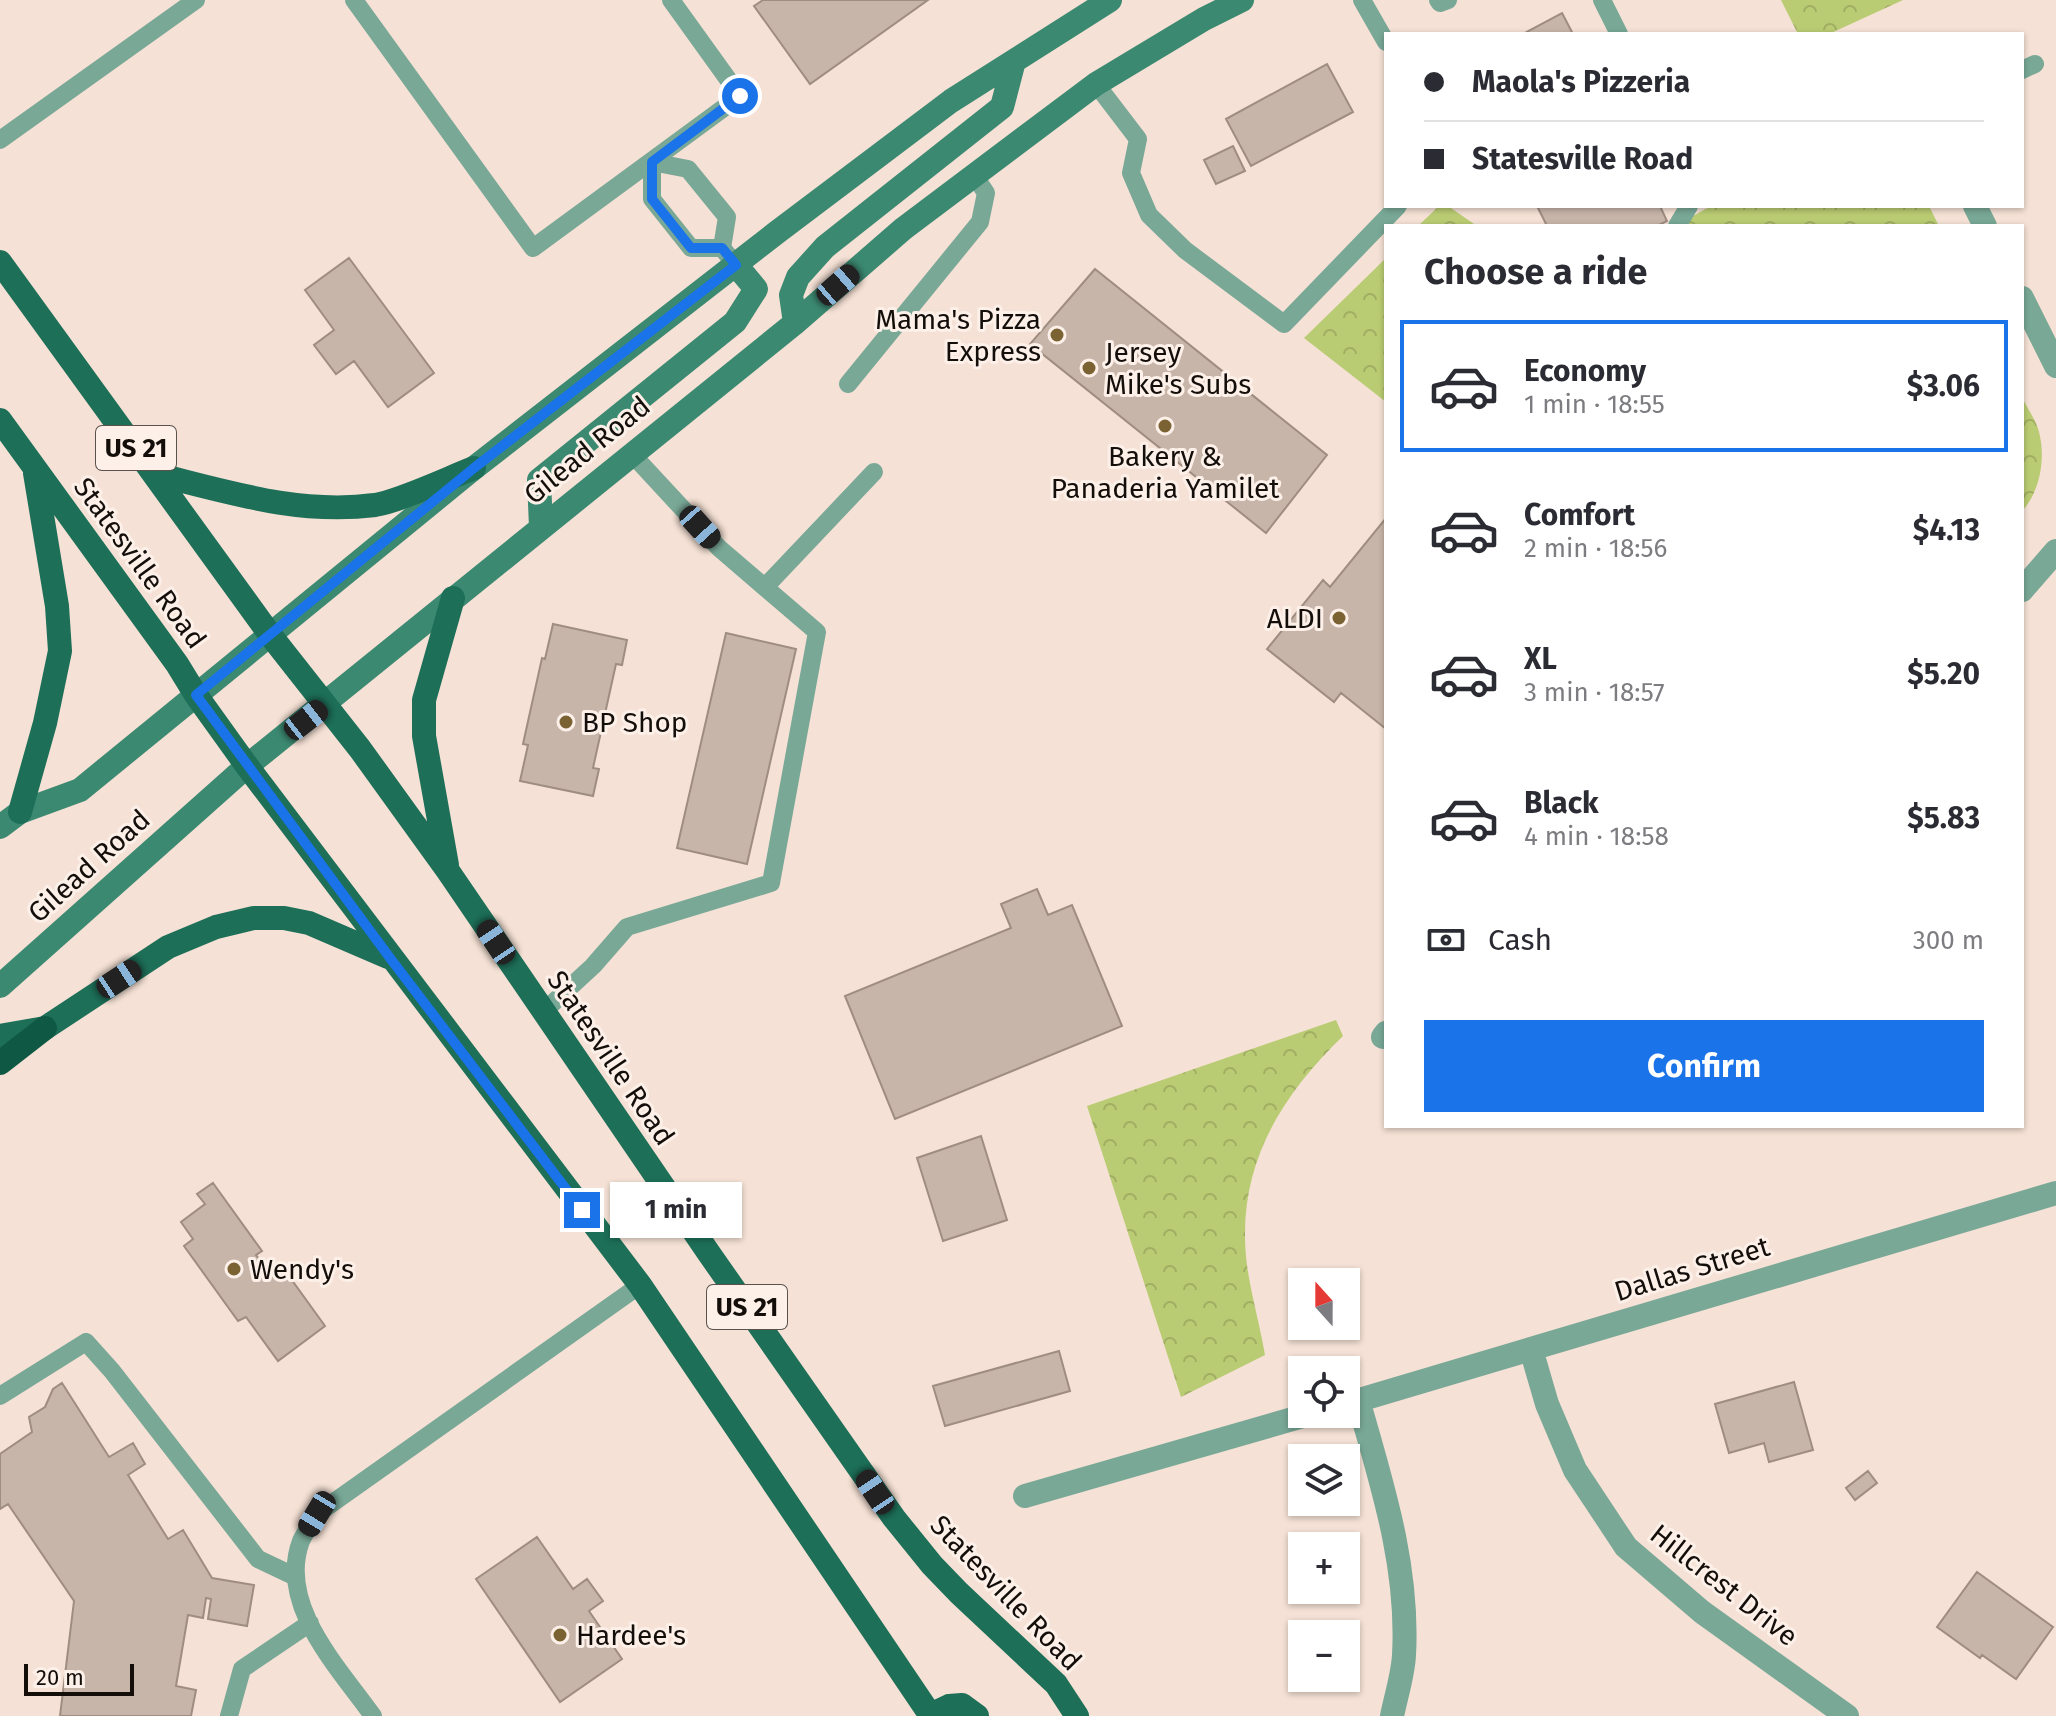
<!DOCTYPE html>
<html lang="en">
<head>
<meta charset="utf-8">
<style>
  body { margin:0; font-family:"Fira Sans",sans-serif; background:#f7f7f7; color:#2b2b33; height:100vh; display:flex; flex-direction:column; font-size:30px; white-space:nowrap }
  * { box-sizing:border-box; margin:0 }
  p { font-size:26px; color:#7c7c81 }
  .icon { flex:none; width:44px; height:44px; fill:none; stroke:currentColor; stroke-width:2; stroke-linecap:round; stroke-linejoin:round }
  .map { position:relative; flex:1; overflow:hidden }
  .panel { position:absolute; left:1384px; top:224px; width:640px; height:904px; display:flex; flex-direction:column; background:#fff; border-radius:0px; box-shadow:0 2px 6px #0004 }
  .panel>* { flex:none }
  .guide { position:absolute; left:1384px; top:32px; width:640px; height:176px; border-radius:0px; box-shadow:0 2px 6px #0004; display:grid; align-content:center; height:176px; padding:0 40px; background:#fff }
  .needle { width:52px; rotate:339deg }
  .controls { position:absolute; left:1288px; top:1268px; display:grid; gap:16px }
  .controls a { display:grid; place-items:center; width:72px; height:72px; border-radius:0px; background:#fff; box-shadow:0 2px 6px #0004; font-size:40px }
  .scale { position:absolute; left:24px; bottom:20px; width:110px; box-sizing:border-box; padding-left:8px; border:4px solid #140e0a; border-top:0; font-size:22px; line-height:28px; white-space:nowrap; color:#140e0a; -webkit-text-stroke:6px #fcf0e9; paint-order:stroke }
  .end { position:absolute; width:36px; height:36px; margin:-18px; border:10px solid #1a73e8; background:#fff; box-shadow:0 0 0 4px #fff }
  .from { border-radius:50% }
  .bubble { position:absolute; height:56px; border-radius:0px; background:#fff; box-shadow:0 2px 6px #0004; font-size:26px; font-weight:700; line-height:56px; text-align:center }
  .car { position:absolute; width:24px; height:48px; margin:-24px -12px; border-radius:10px; box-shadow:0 0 6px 2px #0007; background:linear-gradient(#222 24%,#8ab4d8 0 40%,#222 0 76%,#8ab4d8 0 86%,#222 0) }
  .guide b { display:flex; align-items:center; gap:28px; height:76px; font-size:30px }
  .guide b+b { border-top:2px solid #e1e1e2 }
  .guide i { width:20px; height:20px; background:#2b2b33 }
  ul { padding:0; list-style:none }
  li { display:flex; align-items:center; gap:24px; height:132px; margin:0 16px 12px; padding:0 24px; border:4px solid transparent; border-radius:0px }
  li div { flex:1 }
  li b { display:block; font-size:30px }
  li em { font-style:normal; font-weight:700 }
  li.on { border-color:#1a73e8 }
  li>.icon { width:72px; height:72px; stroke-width:1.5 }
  h2 { padding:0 40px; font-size:36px; line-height:96px }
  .pay { display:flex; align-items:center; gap:20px; height:88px; padding:0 40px; font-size:30px }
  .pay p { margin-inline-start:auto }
  .button { display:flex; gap:16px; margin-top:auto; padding:16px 40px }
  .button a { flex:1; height:92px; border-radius:0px; background:#1a73e8; color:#fff; font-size:32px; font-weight:700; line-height:92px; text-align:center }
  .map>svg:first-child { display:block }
  .forest { fill:url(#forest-crowns) }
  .building { fill:#c8b5a9; stroke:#9f8d81; stroke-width:2 }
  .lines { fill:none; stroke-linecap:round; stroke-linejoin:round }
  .lane { stroke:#79a897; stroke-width:18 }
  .street { stroke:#79a897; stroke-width:24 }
  .secondary { stroke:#3c8971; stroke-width:24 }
  .primary { stroke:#1d6f58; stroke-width:24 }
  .highway { stroke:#0f5844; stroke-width:24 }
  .route { stroke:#1a73e8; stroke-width:10 }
  .poi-dot { fill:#7b6233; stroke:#fcf0e9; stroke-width:3 }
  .labels { text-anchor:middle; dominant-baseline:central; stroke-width:6; stroke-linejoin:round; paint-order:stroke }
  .shield { fill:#fcf0e9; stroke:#5a524d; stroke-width:2 }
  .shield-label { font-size:26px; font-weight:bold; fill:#140e0a }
  .poi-label { font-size:28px; fill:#140e0a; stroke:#fcf0e9; text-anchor:start }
  .street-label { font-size:28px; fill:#140e0a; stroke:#fcf0e9 }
</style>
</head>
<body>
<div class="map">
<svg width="2056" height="1716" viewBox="0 0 2056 1716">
  <defs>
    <pattern id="forest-crowns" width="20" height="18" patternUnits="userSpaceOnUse" patternTransform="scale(2)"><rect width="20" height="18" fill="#bacc73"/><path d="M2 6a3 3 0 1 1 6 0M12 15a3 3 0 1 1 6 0" fill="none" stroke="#9fae62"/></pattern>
  </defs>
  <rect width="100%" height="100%" fill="#f5e1d5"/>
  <path class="forest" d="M1781,0h122l-74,34h-31z
    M1439,206h9l29,20h-59z
    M1711,206h218l10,20h-264z
    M1386,258v144l-82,-64z
    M2022,397c5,11 14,23 17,35 7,26 1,60 -17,79z
    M1336,1020l7,16c-65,63 -108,134 -96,229 4,30 13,60 18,90l-84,42 -94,-291z"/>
  <path class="building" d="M763,0h165l-118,84 -56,-78z
    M1562,13l11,21h-50z
    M1327,64l26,48 -102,54 -25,-47z
    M1233,146l12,25 -29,13 -12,-24z
    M1537,206h123l7,15 -10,5h-110z
    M349,258l85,115 -46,34 -34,-46 -18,13 -22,-29 20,-15 -29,-40z
    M1095,269l232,186 -61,78 -236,-189z
    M1386,518v211l-45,-36 -7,9 -67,-53 56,-69 7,7z
    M553,624l74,16 -5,25 -6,-1 -23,104 6,1 -6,27 -73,-15 8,-36 -5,-1 19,-86 3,1z
    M726,633l70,16 -49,215 -70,-16z
    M1037,889l11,26 24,-10 50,121 -227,93 -50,-123 166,-68 -10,-24z
    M981,1136l26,84 -64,21 -26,-83z
    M213,1183l49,68 -6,4 14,18 11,-8 44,61 -47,35 -32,-44 -8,4 -54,-75 9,-7 -12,-17 24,-18 -8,-10z
    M1059,1351l11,40 -125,35 -12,-40z
    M1794,1382l19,68 -44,12 -5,-19 -35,10 -14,-49z
    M62,1383l47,74 24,-14 12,21 -17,11 40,64 15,-9 29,48 42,7 -7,41 -39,-7 3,-20 -5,-1 -3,20 -15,-3 -12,71 20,4 -5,26h-131l14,-115 -66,-97 -8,5v-55l32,-22 -3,-15 16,-10 8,-18z
    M1868,1471l9,12 -22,17 -9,-12z
    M537,1537l36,52 14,-10 16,22 -14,10 33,48 -62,43 -84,-123z
    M1977,1572l76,55 -37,52 -34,-24 -2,3 -43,-31z"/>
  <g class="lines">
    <path class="lane" d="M354,0l179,248 207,-152 -69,-96
      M1362,0l24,42
      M1438,0l2,3 8,-3
      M1602,0l17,34
      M2022,70l13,-6
      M1096,84l42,55 -7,34 18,42 36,35 99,74 114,-118
      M0,140l196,-140
      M652,162l36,7 39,48 -5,31 14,17
      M652,162v37l39,49h31
      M1677,226l12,-20
      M848,384l132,-162 6,-29 -12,-18
      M765,587l109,-115
      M543,1012l50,-46 34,-39 144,-44 46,-251 -98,-84 -88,-95
      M0,1396l86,-54 26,29 146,188 38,18
      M229,1716l13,-47 68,-46
      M373,1716c-34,-48 -96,-111 -72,-175 4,-9 11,-18 16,-27l323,-229"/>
    <path class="street" d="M1975,206l10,20
      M2022,298l34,68
      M2022,590l34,-39
      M1383,1037l3,-4
      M1531,1349l16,55 28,66 51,77 76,65 145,104
      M1358,1400c24,84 51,167 46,255 -1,20 -8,41 -12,61
      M1346,1404l710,-211
      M1025,1496l285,-82"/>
    <path class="secondary" d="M795,323l-4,-28 7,-18 27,-30 177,-140 12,-46
      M541,527l-2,-47 196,-158 21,-33 -20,-24
      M0,827l20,-15 60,-22 394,-322 302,-235 175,-132 159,-101
      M0,986l247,-220 548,-443 108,-94 193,-145 108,-65 38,-19"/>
    <path class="primary" d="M0,262l271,374 89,113 88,122 260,381 186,266 38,47 27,28 97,91 21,32
      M0,420l177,244 19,31 51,71 393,519 291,431
      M155,474c73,18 144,41 220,31 25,-4 73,-27 99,-37
      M20,812l25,-89 15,-72 -3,-45 -22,-133
      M447,865l-23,-129v-36l29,-102
      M0,1036l45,-8 123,-81 48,-20 38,-9h30l25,5 79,34
      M930,1715l19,-9 13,-1 15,11"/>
    <path class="highway" d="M0,1063l45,-35"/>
  </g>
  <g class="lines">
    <path class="route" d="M582,1210l-192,-252 -194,-263 278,-227 262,-203 -14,-17h-31l-39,-49v-37l88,-66"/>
  </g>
  <g class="poi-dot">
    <circle cx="1057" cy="335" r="8"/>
    <circle cx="1089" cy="368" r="8"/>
    <circle cx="1165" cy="426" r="8"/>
    <circle cx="1339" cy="618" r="8"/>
    <circle cx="566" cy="722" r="8"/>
    <circle cx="234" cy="1269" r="8"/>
    <circle cx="560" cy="1635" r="8"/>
  </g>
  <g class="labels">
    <g class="shield">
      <rect x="96" y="426" width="80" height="44" rx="6"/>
      <rect x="707" y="1285" width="80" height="44" rx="6"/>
    </g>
    <g class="shield-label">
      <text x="136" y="448">US 21</text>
      <text x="747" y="1307">US 21</text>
    </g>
    <g class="poi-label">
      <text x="1041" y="319" text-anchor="end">Mama's Pizza<tspan x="1041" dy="32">Express</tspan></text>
      <text x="1105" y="352">Jersey<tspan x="1105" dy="32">Mike's Subs</tspan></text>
      <text x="1165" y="456" text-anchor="middle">Bakery &amp;<tspan x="1165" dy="32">Panaderia Yamilet</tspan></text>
      <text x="1323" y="618" text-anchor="end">ALDI</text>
      <text x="582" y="722">BP Shop</text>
      <text x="250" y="1269">Wendy's</text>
      <text x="576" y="1635">Hardee's</text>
    </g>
    <g class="street-label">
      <text transform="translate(587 450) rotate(-39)">Gilead Road</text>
      <text transform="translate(140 563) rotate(54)">Statesville Road</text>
      <text transform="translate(89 866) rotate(-42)">Gilead Road</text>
      <text transform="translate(611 1058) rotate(56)">Statesville Road</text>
      <text transform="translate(1692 1269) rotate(-17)">Dallas Street</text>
      <text transform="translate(1724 1585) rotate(38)">Hillcrest Drive</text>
      <text transform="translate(1006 1593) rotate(46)">Statesville Road</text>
    </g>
  </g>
</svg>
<div class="controls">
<a><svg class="needle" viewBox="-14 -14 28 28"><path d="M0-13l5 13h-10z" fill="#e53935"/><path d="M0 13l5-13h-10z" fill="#7c7c81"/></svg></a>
<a><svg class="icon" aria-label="locate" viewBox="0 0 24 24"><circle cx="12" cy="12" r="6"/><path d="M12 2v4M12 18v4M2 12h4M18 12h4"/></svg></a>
<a><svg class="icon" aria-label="layers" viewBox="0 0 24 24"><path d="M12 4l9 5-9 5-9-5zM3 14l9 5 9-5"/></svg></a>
<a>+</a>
<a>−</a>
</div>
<div class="scale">20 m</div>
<i class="end from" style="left:740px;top:96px"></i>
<i class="end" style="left:582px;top:1210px"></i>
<div class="bubble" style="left:610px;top:1182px;width:132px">1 min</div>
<i class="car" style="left:838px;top:285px;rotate:49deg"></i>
<i class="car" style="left:700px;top:527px;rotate:138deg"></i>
<i class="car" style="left:306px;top:720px;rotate:52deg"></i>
<i class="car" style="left:496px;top:942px;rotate:326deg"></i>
<i class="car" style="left:119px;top:979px;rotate:57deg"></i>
<i class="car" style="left:875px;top:1492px;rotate:326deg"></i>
<i class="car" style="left:317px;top:1514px;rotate:211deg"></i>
<div class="guide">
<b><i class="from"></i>Maola's Pizzeria</b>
<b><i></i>Statesville Road</b>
</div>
<section class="panel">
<h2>Choose a ride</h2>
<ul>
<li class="on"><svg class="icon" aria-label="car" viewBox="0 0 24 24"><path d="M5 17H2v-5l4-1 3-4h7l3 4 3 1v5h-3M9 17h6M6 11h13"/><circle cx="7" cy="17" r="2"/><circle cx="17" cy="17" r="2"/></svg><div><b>Economy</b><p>1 min · 18:55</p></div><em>$3.06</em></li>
<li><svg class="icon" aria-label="car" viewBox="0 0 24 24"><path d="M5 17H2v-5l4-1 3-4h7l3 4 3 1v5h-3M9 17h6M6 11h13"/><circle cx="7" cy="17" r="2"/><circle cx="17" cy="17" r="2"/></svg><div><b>Comfort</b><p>2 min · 18:56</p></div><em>$4.13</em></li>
<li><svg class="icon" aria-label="car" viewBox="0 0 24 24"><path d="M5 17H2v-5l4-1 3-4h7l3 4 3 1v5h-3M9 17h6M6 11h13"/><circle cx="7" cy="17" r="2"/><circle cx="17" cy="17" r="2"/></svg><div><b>XL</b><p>3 min · 18:57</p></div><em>$5.20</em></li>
<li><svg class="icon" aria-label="car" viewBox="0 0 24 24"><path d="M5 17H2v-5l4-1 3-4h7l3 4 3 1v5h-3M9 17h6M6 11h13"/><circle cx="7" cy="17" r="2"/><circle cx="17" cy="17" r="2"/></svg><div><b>Black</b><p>4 min · 18:58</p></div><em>$5.83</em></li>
</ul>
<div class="pay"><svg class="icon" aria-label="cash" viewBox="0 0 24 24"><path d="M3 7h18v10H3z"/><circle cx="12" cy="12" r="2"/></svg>Cash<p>300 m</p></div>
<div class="button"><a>Confirm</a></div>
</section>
</div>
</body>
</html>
